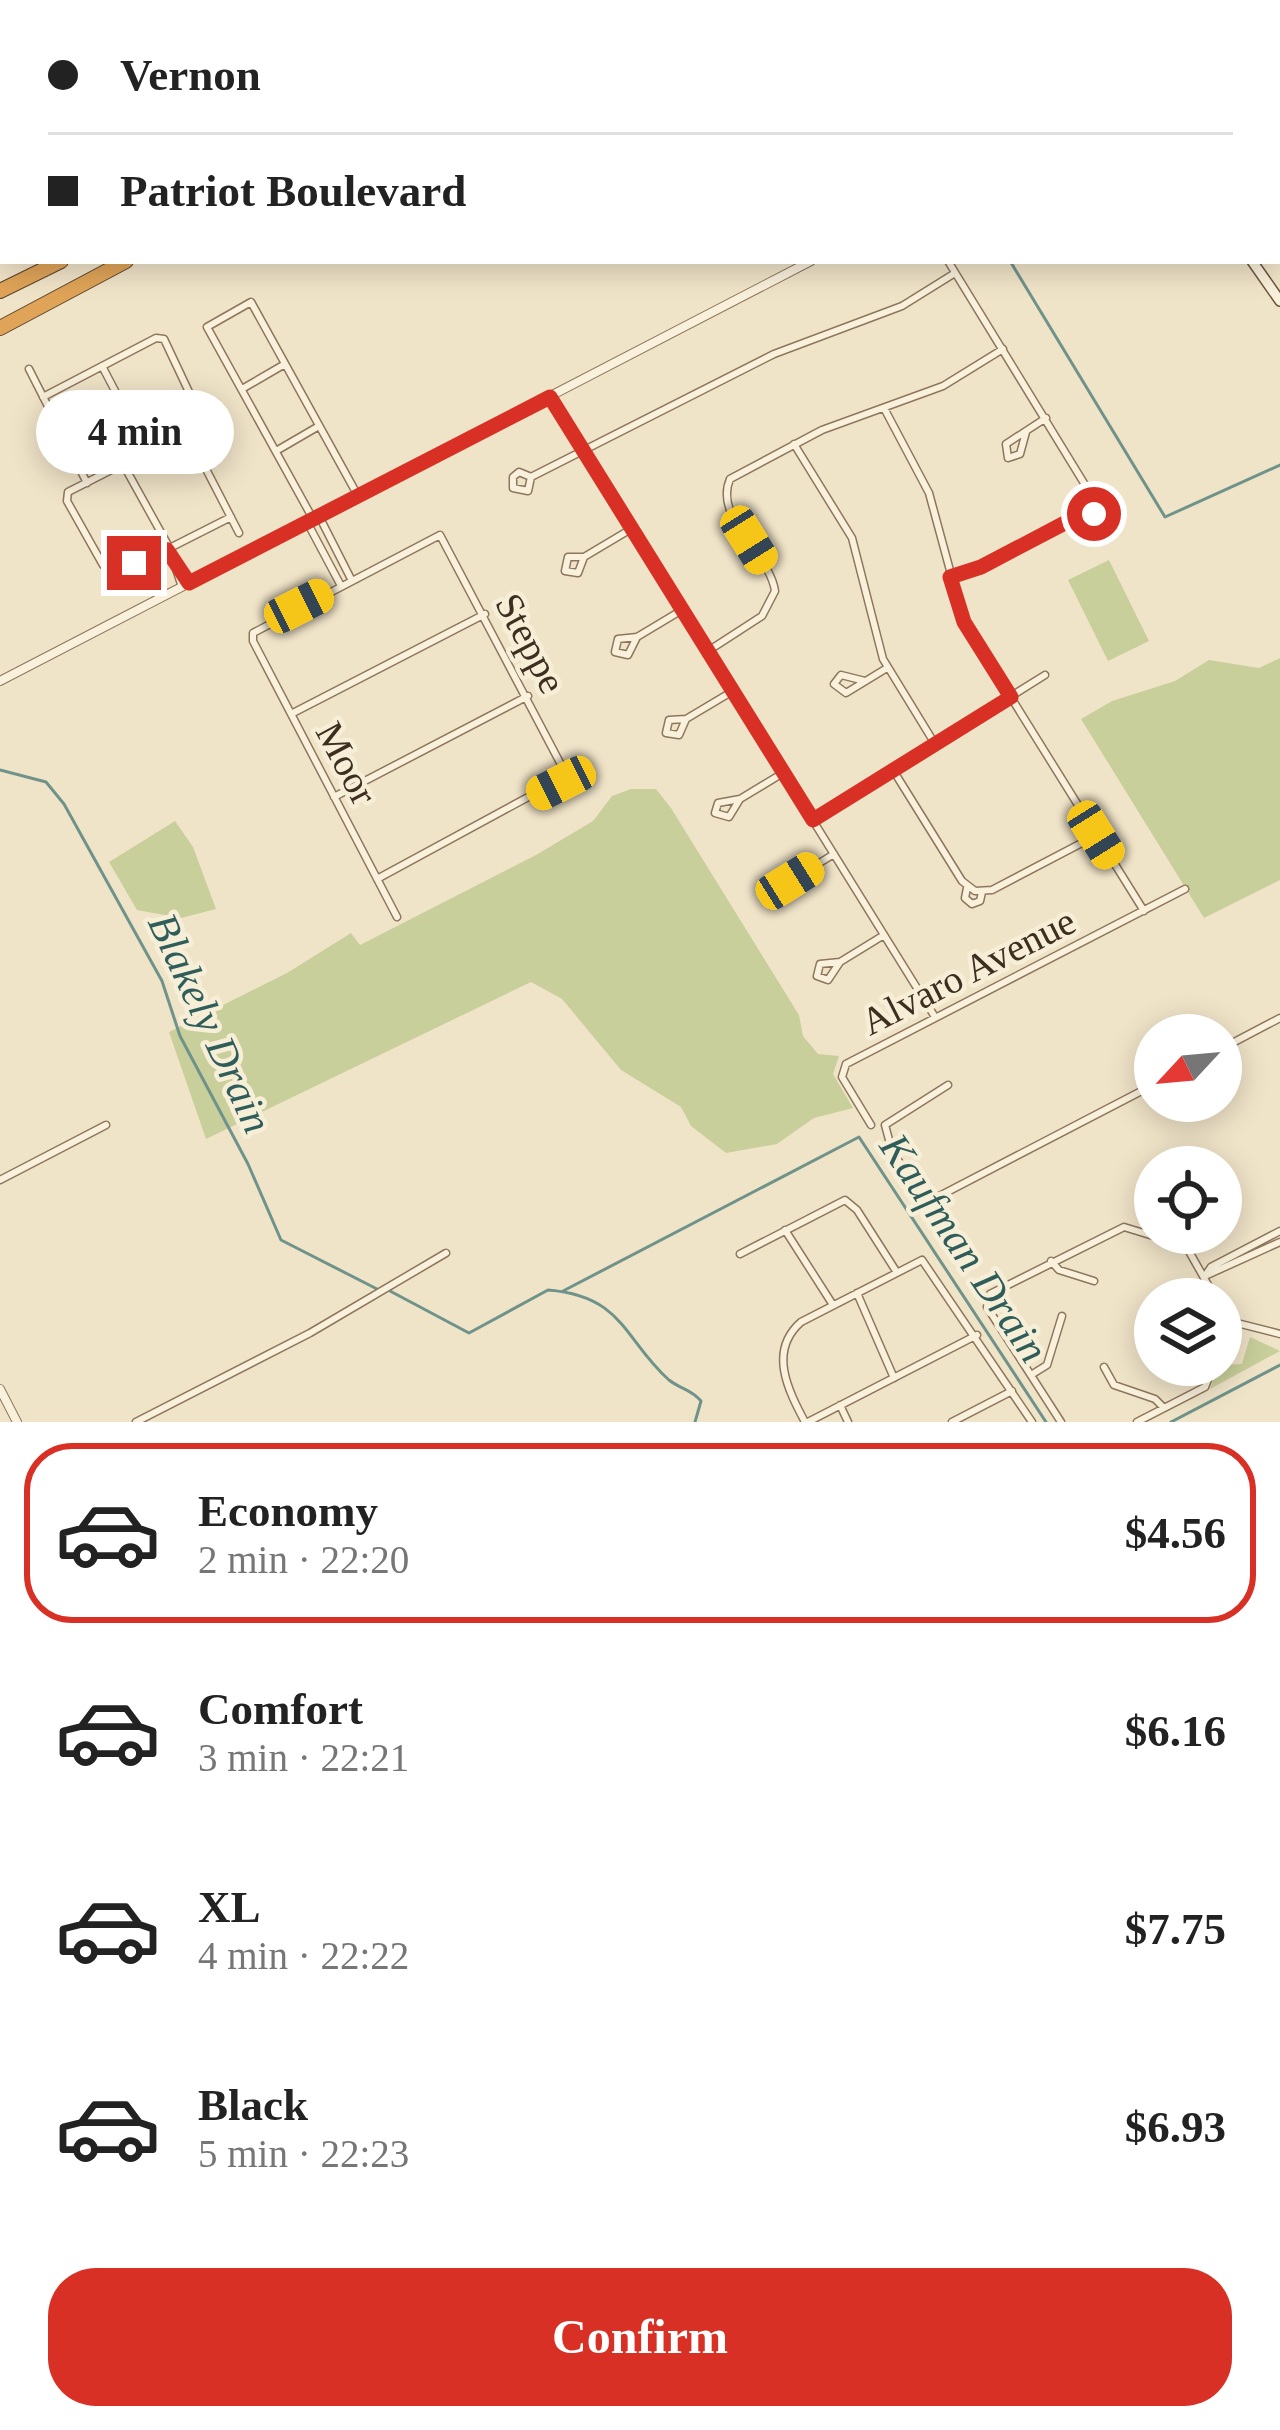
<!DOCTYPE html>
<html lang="en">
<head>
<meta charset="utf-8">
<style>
  body { margin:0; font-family:"Times New Roman",serif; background:#f2f2f2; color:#222; height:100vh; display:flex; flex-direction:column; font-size:45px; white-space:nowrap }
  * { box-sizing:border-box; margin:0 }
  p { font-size:39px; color:#767676 }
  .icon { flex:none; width:66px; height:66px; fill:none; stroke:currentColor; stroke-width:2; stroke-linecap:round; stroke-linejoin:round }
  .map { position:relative; height:1422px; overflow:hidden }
  .side { display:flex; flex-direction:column; background:#fff; flex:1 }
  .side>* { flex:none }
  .guide { position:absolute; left:0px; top:0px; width:1281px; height:264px; box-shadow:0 6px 30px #0003; display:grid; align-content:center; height:264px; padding:0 48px; background:#fff }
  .needle { width:78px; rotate:244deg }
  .tools { position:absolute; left:1134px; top:1014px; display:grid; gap:24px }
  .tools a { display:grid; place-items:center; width:108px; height:108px; border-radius:50%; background:#fff; box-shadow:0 6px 30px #0003; font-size:60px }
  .end { position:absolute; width:54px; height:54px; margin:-27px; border:15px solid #d93025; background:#fff; box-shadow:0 0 0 6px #fff }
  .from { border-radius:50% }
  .bubble { position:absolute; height:84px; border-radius:42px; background:#fff; box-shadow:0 6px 30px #0003; font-size:39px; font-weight:800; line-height:84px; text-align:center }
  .car { position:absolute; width:36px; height:72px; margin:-36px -18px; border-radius:15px; box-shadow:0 0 9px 3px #0007; background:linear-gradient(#f5c518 24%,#345 0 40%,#f5c518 0 76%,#345 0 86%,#f5c518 0) }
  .guide b { display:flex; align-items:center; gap:42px; height:114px; font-size:45px }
  .guide b+b { border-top:3px solid #e0e0e0 }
  .guide i { width:30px; height:30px; background:#222 }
  ul { padding:21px 0 0; list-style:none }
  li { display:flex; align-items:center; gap:36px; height:180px; margin:0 24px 18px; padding:0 24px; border:6px solid transparent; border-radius:48px }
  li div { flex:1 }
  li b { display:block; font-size:45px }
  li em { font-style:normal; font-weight:800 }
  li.active { border-color:#d93025 }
  li>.icon { width:108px; height:108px; stroke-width:1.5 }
  .button { display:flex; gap:24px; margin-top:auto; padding:24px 48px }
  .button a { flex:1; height:138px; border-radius:48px; background:#d93025; color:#fff; font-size:48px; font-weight:800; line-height:138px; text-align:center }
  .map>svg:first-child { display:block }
  .green { fill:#c9cf9b }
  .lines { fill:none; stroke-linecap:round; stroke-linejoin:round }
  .stream { stroke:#6f938a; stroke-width:3 }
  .minor-casing { stroke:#8d765c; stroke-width:9 }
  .tertiary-casing { stroke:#8d765c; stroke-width:10 }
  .secondary-casing { stroke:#6f573f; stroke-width:12 }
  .motorway-casing { stroke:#5b4430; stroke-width:16 }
  .minor { stroke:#faf1dc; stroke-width:6 }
  .tertiary { stroke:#faf1dc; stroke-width:8 }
  .secondary { stroke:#faf1dc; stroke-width:9 }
  .motorway { stroke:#e0a458; stroke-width:14 }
  .route { stroke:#d93025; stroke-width:15 }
  .labels { text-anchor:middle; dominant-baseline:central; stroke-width:9; stroke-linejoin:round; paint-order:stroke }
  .street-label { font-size:39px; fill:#3d2e20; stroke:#f7eed8 }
  .water-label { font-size:42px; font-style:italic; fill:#2f5d5a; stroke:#f7eed8 }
</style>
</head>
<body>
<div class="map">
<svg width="1280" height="1422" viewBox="0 0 1280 1422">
  <rect width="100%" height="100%" fill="#f0e4c8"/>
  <path class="green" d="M1109,560l40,81 -41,20 -40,-81z
    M1280,658v222l-76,38 -123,-199 31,-18 63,-20 34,-21 50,8z
    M631,789h25l15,19 128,207 4,21 15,18 21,2 -6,18 20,34 -39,10 -37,26 -51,9 -35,-27 -10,-19 -60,-37 -59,-71 -31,-17 -325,157 -37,-107 118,-59 64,-40 9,12 176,-90 57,-34 19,-25z
    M175,821l18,26 23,62 -35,9 -44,-8 -28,-48z
    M1250,1337l30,14 -70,38 9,-24 23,-1z"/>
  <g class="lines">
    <path class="stream" d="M172,0l1,3
      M869,0l2,3
      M0,232l3,-2
      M858,261h10
      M1010,261l155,256 115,-52
      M0,770l46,12 18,22 98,177 18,55 68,128 33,76 96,49
      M390,1291l79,42 79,-43c76,6 76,50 121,90 11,9 22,9 32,21l-6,21
      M563,1291l296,-154 187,285
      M1171,1422l109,-57"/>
    <g class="minor-casing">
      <path id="minor" d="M1097,0l2,3
        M1278,78l2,-1
        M1278,136l2,4
        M948,261l142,232c-5,30 -108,77 -138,84
        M102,366l45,86
        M29,369l58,114
        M242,389l43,-25
        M43,397l113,-59 8,1 33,70 -16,11 -11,20 -102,52 -1,9 36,64 16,-6 23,3 89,-45
        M550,397l385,620
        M884,408l45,85 35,129 180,289
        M180,430l10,8 49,95
        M1026,432l-6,22 -12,4 -2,-14 40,-26
        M794,444l58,94 31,121 52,85
        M276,451l43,-25
        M123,464l66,119
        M531,477l-3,14 -15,-3v-11l6,-5 12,5 243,-123 128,-48 53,-33
        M1083,514l17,-1 6,-8 -17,-17
        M319,516l32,63
        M313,519l-106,-192 44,-25 107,194
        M307,522l33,62
        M172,557l10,30
        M584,557l-6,16 -13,-2 3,-14h16l47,-28
        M637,637l-9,18 -13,-3 3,-13 19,-2 45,-27
        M708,651l54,-35 13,-25c-5,-37 -62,-73 -45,-112l92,-49 121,-44 60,-37
        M865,681l-24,-6 -7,9 12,9 41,-25
        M291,714l194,-100
        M686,719l-7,16 -13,-2 3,-13 17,-1 47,-28
        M893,770l69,111 13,10 17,-1 105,-55
        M334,797l194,-101
        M740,799l-11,18 -14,-4 3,-10 22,-4 43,-26
        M813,820l232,-145
        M377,879l190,-103 -127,-241 -187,98v8l144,276
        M790,881l-10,17 -12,-2 3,-14 19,-1 44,-27
        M967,888l-2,10 7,6 8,-3 2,-9
        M840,962l-20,2 -3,12 11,4 12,-18 44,-27
        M1221,1049l59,-31
        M948,1085l-63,40 7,26 34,52 229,-119
        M871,1125l-29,-48 4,-13 339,-175
        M0,1180l106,-55
        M785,1230l48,75
        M1186,1246l4,-13
        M740,1254l105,-54 12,10 39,61
        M1051,1261l8,9 35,11
        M1205,1276l6,-9 69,-36
        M1205,1276l75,-34
        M857,1293l37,85
        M1221,1308l6,16 -6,20
        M1221,1319l59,15
        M1104,1367l10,18 41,14 9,9
        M1031,1375l16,-10 15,-49
        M840,1405l8,17
        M136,1422l174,-89 136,-80
        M805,1422c-17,-32 -37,-71 -4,-100l121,-62 110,162
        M808,1422l169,-87
        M952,1422l60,-31
        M1061,1422l-74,-115 3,-13 134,-67 62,19 30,53
        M1137,1422l68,-35 9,-22"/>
    </g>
    <g class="tertiary-casing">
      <path id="tertiary" d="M0,681l811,-420
        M0,1389l17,33"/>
    </g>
    <g class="secondary-casing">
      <path id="secondary" d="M926,0l2,3
        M1252,261l28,40"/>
    </g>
    <g class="motorway-casing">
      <path id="motorway" d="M538,3l4,-3
        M587,3l5,-3
        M635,3l6,-3
        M0,291l61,-30
        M0,328l126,-67"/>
    </g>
    <use href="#minor" class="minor"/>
    <use href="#tertiary" class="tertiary"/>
    <use href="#secondary" class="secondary"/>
    <use href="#motorway" class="motorway"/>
  </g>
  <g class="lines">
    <path class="route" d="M134,563l33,-13 22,33 361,-186 263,423 198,-123 -47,-75 -14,-45 31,-10 99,-52 14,-1"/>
  </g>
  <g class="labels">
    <g class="street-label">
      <text transform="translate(531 643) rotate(62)">Steppe</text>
      <text transform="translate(347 763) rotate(62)">Moor</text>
      <text transform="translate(968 971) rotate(-27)">Alvaro Avenue</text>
    </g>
    <g class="water-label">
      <text transform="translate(210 1023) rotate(65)">Blakely Drain</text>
      <text transform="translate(964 1248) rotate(56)">Kaufman Drain</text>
    </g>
  </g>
</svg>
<div class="tools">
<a><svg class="needle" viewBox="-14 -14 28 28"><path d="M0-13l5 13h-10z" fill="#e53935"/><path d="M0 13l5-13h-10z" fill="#767676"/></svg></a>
<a><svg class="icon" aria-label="locate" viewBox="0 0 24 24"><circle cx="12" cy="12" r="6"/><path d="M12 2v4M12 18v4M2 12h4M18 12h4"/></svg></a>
<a><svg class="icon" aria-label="layers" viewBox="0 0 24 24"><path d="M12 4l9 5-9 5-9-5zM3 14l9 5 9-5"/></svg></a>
</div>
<i class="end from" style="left:1094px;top:514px"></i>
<i class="end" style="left:134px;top:563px"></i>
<div class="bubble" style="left:36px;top:390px;width:198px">4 min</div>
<i class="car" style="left:749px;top:540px;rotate:148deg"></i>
<i class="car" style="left:299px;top:606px;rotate:63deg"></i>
<i class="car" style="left:561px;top:783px;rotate:243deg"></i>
<i class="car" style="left:1096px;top:835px;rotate:148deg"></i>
<i class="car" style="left:790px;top:881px;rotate:58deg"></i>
<div class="guide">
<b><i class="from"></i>Vernon</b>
<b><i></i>Patriot Boulevard</b>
</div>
</div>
<section class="side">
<ul>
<li class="active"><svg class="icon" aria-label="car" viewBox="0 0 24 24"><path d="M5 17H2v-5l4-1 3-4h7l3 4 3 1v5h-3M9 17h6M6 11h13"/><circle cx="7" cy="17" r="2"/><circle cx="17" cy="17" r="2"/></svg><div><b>Economy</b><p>2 min · 22:20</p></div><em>$4.56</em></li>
<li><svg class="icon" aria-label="car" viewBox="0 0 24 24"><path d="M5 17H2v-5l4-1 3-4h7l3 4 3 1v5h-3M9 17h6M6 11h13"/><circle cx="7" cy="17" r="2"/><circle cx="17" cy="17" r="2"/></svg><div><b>Comfort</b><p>3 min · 22:21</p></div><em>$6.16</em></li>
<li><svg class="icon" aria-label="car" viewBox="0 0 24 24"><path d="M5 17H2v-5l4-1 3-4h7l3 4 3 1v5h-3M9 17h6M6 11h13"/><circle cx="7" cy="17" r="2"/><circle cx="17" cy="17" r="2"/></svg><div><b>XL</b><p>4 min · 22:22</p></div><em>$7.75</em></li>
<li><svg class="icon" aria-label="car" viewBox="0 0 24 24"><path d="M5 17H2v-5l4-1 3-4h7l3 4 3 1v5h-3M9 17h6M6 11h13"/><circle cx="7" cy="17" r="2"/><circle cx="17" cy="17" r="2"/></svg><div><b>Black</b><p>5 min · 22:23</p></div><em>$6.93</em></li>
</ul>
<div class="button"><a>Confirm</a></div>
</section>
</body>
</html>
